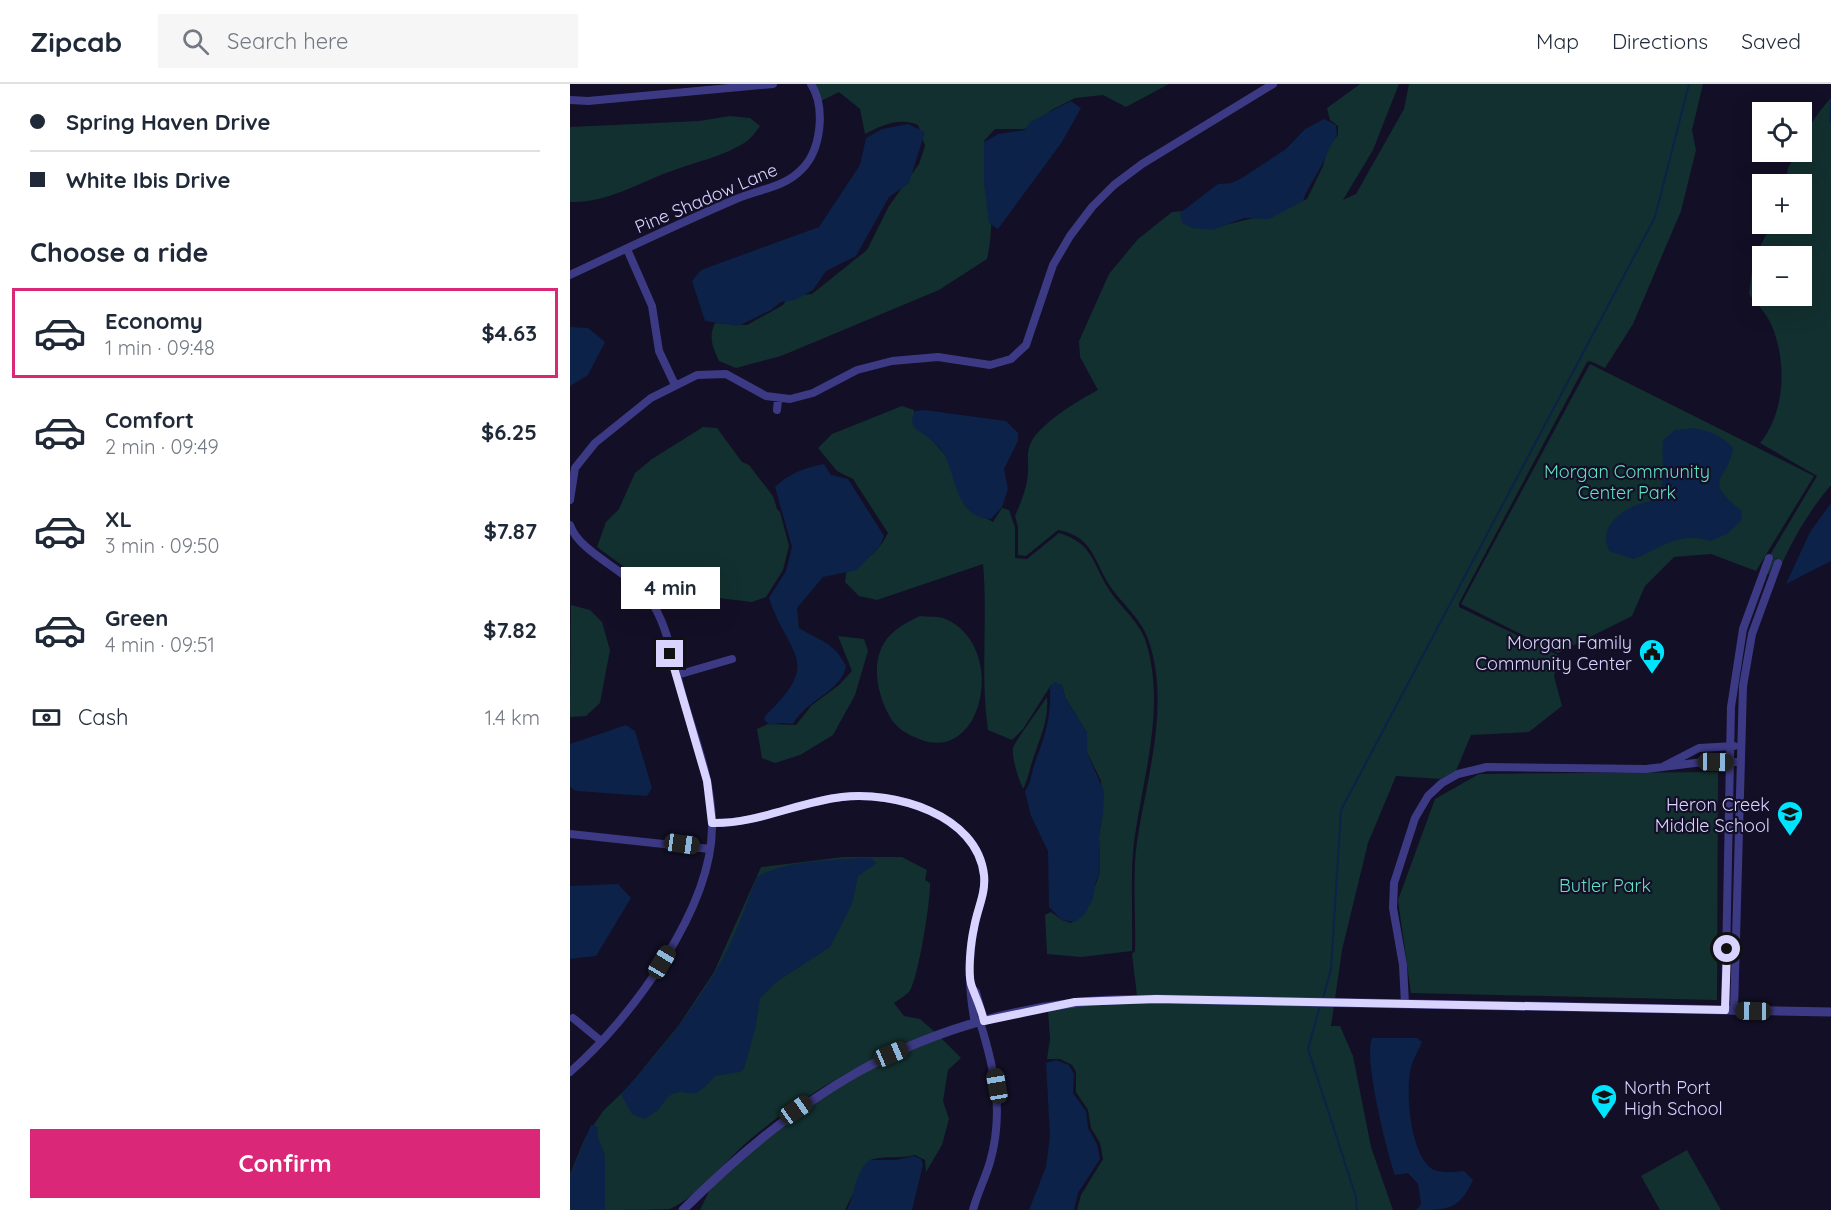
<!DOCTYPE html>
<html lang="en">
<head>
<meta charset="utf-8">
<style>
  body { margin:0; font-family:Quicksand,sans-serif; background:#f6f6f7; color:#1f2937; height:100vh; display:flex; flex-direction:column; font-size:22px; white-space:nowrap }
  * { box-sizing:border-box; margin:0 }
  p { font-size:20px; color:#747a83 }
  .icon { flex:none; width:33px; height:33px; fill:none; stroke:currentColor; stroke-width:2; stroke-linecap:round; stroke-linejoin:round }
  .map { position:relative; flex:1; overflow:hidden }
  .side { display:flex; flex-direction:column; background:#fff; width:570px }
  .side>* { flex:none }
  .banner { display:grid; align-content:center; height:132px; padding:0 30px; background:#fff }
  .tools { position:absolute; left:1182px; top:18px; display:grid; gap:12px }
  .tools a { display:grid; place-items:center; width:60px; height:60px; border-radius:0px; background:#fff; box-shadow:0 6px 24px #0002; font-size:30px }
  .end { position:absolute; width:27px; height:27px; margin:-14px; border:8px solid #d9d4ff; background:#111; box-shadow:0 0 0 3px #111 }
  .from { border-radius:50% }
  .bubble { position:absolute; height:42px; border-radius:0px; background:#fff; box-shadow:0 6px 24px #0002; font-size:20px; font-weight:700; line-height:42px; text-align:center }
  .car { position:absolute; width:18px; height:36px; margin:-18px -9px; border-radius:8px; box-shadow:0 0 4px 2px #0007; background:linear-gradient(#222 24%,#8ab4d8 0 40%,#222 0 76%,#8ab4d8 0 86%,#222 0) }
  .banner b { display:flex; align-items:center; gap:21px; height:57px; font-size:22px }
  .banner b+b { border-top:2px solid #e0e1e3 }
  .banner i { width:15px; height:15px; background:#1f2937 }
  ul { padding:0; list-style:none }
  li { display:flex; align-items:center; gap:18px; height:90px; margin:0 12px 9px; padding:0 18px; border:3px solid transparent; border-radius:0px }
  li div { flex:1 }
  li b { display:block; font-size:22px }
  li em { font-style:normal; font-weight:700 }
  li.selected { border-color:#db2777 }
  li>.icon { width:54px; height:54px; stroke-width:1.5 }
  h2 { padding:0 30px; font-size:27px; line-height:72px }
  .pay { display:flex; align-items:center; gap:15px; height:66px; padding:0 30px; font-size:22px }
  .pay p { margin-inline-start:auto }
  .button { display:flex; gap:12px; margin-top:auto; padding:12px 30px }
  .button a { flex:1; height:69px; border-radius:0px; background:#db2777; color:#fff; font-size:24px; font-weight:700; line-height:69px; text-align:center }
  header { display:flex; align-items:center; gap:36px; box-sizing:border-box; height:84px; padding:0 30px; background:#fff; border-bottom:2px solid #e0e1e3 }
  header strong { font-size:28px }
  nav { display:flex; gap:33px; margin-inline-start:auto; font-size:21px }
  .search { width:420px; height:54px; background:#f6f6f7; display:flex; align-items:center; gap:15px; box-sizing:border-box; padding:0 21px; border-radius:0px; color:#747a83; font-size:22px }
  main { display:flex; flex:1; min-height:0 }
  .map>svg:first-child { display:block }
  .green { fill:#12302f; fill-rule:evenodd }
  .water { fill:#0c2248 }
  .lines { fill:none; stroke-linecap:round; stroke-linejoin:round }
  .stream { stroke:#0c2248; stroke-width:2 }
  .minor { stroke:#3d3a85; stroke-width:8 }
  .tertiary { stroke:#3d3a85; stroke-width:9 }
  .route { stroke:#d9d4ff; stroke-width:8 }
  .labels { text-anchor:middle; dominant-baseline:central; stroke-width:4.5; stroke-linejoin:round; paint-order:stroke }
  .street-label { font-size:18px; fill:#d9d4ff; stroke:#130f26 }
  .park-label { font-size:18px; fill:#5fe0c0; stroke:#130f26 }
  .poi-label { font-size:18px; fill:#d9d4ff; stroke:#130f26; text-anchor:end }
</style>
</head>
<body>
<header>
<strong>Zipcab</strong>
<div class="search"><svg class="icon" aria-label="search" viewBox="0 0 24 24"><circle cx="10" cy="10" r="6"/><path d="M15 15l6 6"/></svg>Search here</div>
<nav><a>Map</a><a>Directions</a><a>Saved</a></nav>
</header>
<main>
<section class="side">
<div class="banner">
<b><i class="from"></i>Spring Haven Drive</b>
<b><i></i>White Ibis Drive</b>
</div>
<h2>Choose a ride</h2>
<ul>
<li class="selected"><svg class="icon" aria-label="car" viewBox="0 0 24 24"><path d="M5 17H2v-5l4-1 3-4h7l3 4 3 1v5h-3M9 17h6M6 11h13"/><circle cx="7" cy="17" r="2"/><circle cx="17" cy="17" r="2"/></svg><div><b>Economy</b><p>1 min · 09:48</p></div><em>$4.63</em></li>
<li><svg class="icon" aria-label="car" viewBox="0 0 24 24"><path d="M5 17H2v-5l4-1 3-4h7l3 4 3 1v5h-3M9 17h6M6 11h13"/><circle cx="7" cy="17" r="2"/><circle cx="17" cy="17" r="2"/></svg><div><b>Comfort</b><p>2 min · 09:49</p></div><em>$6.25</em></li>
<li><svg class="icon" aria-label="car" viewBox="0 0 24 24"><path d="M5 17H2v-5l4-1 3-4h7l3 4 3 1v5h-3M9 17h6M6 11h13"/><circle cx="7" cy="17" r="2"/><circle cx="17" cy="17" r="2"/></svg><div><b>XL</b><p>3 min · 09:50</p></div><em>$7.87</em></li>
<li><svg class="icon" aria-label="car" viewBox="0 0 24 24"><path d="M5 17H2v-5l4-1 3-4h7l3 4 3 1v5h-3M9 17h6M6 11h13"/><circle cx="7" cy="17" r="2"/><circle cx="17" cy="17" r="2"/></svg><div><b>Green</b><p>4 min · 09:51</p></div><em>$7.82</em></li>
</ul>
<div class="pay"><svg class="icon" aria-label="cash" viewBox="0 0 24 24"><path d="M3 7h18v10H3z"/><circle cx="12" cy="12" r="2"/></svg>Cash<p>1.4 km</p></div>
<div class="button"><a>Confirm</a></div>
</section>
<div class="map">
<svg width="1261" height="1126" viewBox="0 0 1261 1126">
  <rect width="100%" height="100%" fill="#130f26"/>
  <path class="green" d="M240,0h359l-43,23 -23,-12 -28,3 -25,13 -17,16 -9,2h-29l-11,12c5,40 12,79 3,118l-48,31 -158,66 -45,12 -17,-7c-6,-13 -11,-24 -4,-38l32,2 36,-20 6,-9 23,-2 55,-44 22,-44 30,-42 6,-18 -7,-21c-18,-8 -36,0 -53,9l-5,-25 -21,-17 -22,11z
    M790,0h39l-26,66 -30,50 13,-6 48,-85 5,-25h294l-11,46 4,20 -15,61 -48,113 -28,44 -15,-7 -3,1 -128,241v4l101,49 -6,20 8,30 -33,26 -58,3 -15,36 -16,8 -44,-3 -28,67 -26,107 -7,49 -198,-3 -5,-42 3,-3c1,-35 -3,-74 2,-109 10,-67 34,-138 11,-203 -7,-21 -29,-38 -40,-56 -15,-26 -17,-47 -50,-53l-32,26 -8,-1v-28l-3,-11c6,-14 12,-27 13,-44 1,-9 -2,-18 2,-27 7,-20 49,-45 68,-55l-18,-33 -1,-16 30,-67 29,-35 34,-27 11,-1 38,15 57,-14 29,-13 16,-33 5,-20 10,-11v-9l-8,-6 -3,-12z
    M1261,14v387c-23,27 -42,60 -55,93l6,-17 -6,-3 -7,16 -2,-1 7,-16 -4,-2 47,-79 -57,-33c26,-31 27,-83 11,-119 -5,-11 -15,-21 -22,-30l4,-32 18,-38h31v-40h-17l3,-16 9,-16h5c0,-19 17,-41 29,-54zM1192,172h40v40h-40z
    M160,32l20,2 10,8c-7,10 -12,16 -23,21 -18,10 -38,14 -57,21 -35,11 -72,36 -110,34v-75l129,-6z
    M1020,280l224,112 -58,95 -45,-17 -37,3 -29,29 -13,30 -74,37 -97,-49z
    M332,322l12,4 1,11 31,35 35,59 12,7 9,-14 7,2 6,17v31l12,1 32,-26c34,11 32,27 49,55 10,17 30,32 37,51 22,67 -2,136 -11,203 -4,35 -1,73 -2,109l-51,6 -34,-3 -2,-39 6,-3 11,8 9,3 15,-13 14,-37 -1,-37 4,-24 -2,-31 -14,-29v-19l-22,-36 -3,-12h-11l-28,44 -11,11 -24,-10c-8,-55 0,-111 -5,-166l-106,36 -18,-4 -14,-14 2,-14c19,-6 32,-17 41,-35l-35,-54 -16,-8 -19,-23 14,-14z
    M133,343l14,1 25,34 7,3 24,31 4,13 3,3 9,34 -6,24 -17,27 -14,5 -50,-6 -40,6 -31,-30 -34,-25 9,-25 13,-13 16,-36 17,-14z
    M1,521l19,5 12,12 8,28 -10,53 -14,13 -16,1z
    M350,532c7,1 16,0 23,2 66,25 41,148 -24,121 -12,-5 -22,-10 -29,-22 -15,-26 -22,-66 6,-87 7,-6 16,-10 24,-14z
    M268,552l26,3 4,12 -13,44 -22,40 -33,20 -25,8 -13,-5 -5,-29 11,-5 28,1 16,-20 27,-20 13,-14z
    M477,613c2,25 -8,42 -15,65 -3,10 -4,17 -9,27 -5,-12 -11,-29 -10,-41 1,-5 29,-43 34,-51z
    M1148,688l-1,228 -306,-7 -13,-93 37,-101 44,-25z
    M273,773h59l25,13 -2,10 5,3c1,15 -12,99 -21,109 -4,4 -11,8 -15,11l10,13 16,3 15,13c-67,26 -127,60 -182,105 -27,22 -51,57 -83,72 -10,1 -83,1 -100,1v-36l15,-36 18,-27 25,-24 51,-62 35,-53 47,-105z
    M587,918l177,4 -3,20h9l13,30 18,91 22,63h-316l4,-15 22,-36 -3,-16 -9,-15 -3,-18 -12,-18v-20l-4,-7 -12,-6h-13l3,-20 -2,-29 48,-6z
    M371,954l20,20 -13,12 -5,31 6,18 -7,26 -16,27 -1,-12 -10,-5c-15,4 -29,0 -45,5l-25,50h-145l11,-23 46,-43 75,-54 60,-32z
    M1117,1066l34,60h-61l-19,-34z"/>
  <path class="water" d="M501,17l10,7 -19,34 -64,87 -9,-6 -5,-39v-42l14,-8 27,-4 5,-8z
    M754,35l12,6 1,10c-8,11 -11,24 -18,35 -6,11 -12,19 -16,31l-34,18 -25,-1 -31,12 -21,-2 -10,-5 -2,-10 38,-29 13,-1 11,-5 44,-29 19,-20z
    M338,40l17,8 -16,51 -20,14 -33,59 -30,15 -13,19 -18,10 -14,2 -10,8 -33,16 -33,-5 -13,-40 9,-11 118,-43 41,-62 6,-27 16,-9z
    M0,243l18,1 17,14 -17,33 -18,11z
    M354,326l82,11 12,12v8l-14,28 4,20 -6,18 -11,12c-37,-1 -34,-46 -49,-68 -7,-10 -20,-17 -29,-25l-1,-8 3,-7z
    M1123,344c16,3 28,7 40,20 -5,34 -33,30 9,63l-1,10 -14,13 -17,7c-29,-11 -51,8 -77,18l-24,-8c-1,-4 -4,-10 -3,-14 2,-22 31,-35 49,-36 14,-24 5,-36 8,-61l12,-10z
    M254,380l7,11 17,4 36,57 -4,10 -23,24 -34,7 -26,31 2,20c21,13 34,13 47,38 -3,24 -41,35 -53,58l-12,-1 -11,2 -6,-5 1,-4c59,-56 23,-60 4,-118l17,-27 6,-24 -17,-60c14,-14 30,-19 49,-23z
    M1261,419v58l-45,23 24,-52z
    M485,598l7,3 3,12 22,36v19l17,40 -1,20 -4,24 1,37 -4,8 -3,18 -9,16 -9,7 -13,-2 -13,-13 -1,-56 -17,-35 -6,-25c7,-10 6,-19 11,-31 10,-28 15,-42 14,-73z
    M56,641l9,6 17,57 -5,8 -71,-5 -6,-4v-43z
    M291,774h10l6,5 -19,13 -6,28 -22,43 -55,36 -15,16 -5,31 -11,39 -4,3 -25,4c-28,33 -24,7 -46,20 -4,3 -6,8 -9,12 -4,4 -11,8 -16,11l-12,-5 -11,-20c39,-42 77,-89 104,-140 13,-24 22,-52 32,-77 30,-17 70,-16 104,-19z
    M48,800l13,14 -35,58 -26,3v-73z
    M802,954h45l5,4c-3,8 -9,17 -11,25 -6,24 -1,87 21,102 10,5 22,3 32,2l9,9c-14,30 -25,30 -57,30l5,-6 -3,-20 -10,-11 -13,2c-8,-23 -32,-118 -23,-137z
    M486,976l13,5 5,9 -1,19 13,18 2,17 9,16 3,15 -22,34 -4,17h-45l17,-43 4,-31 -4,-73z
    M21,1041l7,2v11l7,17v55h-35v-34z
    M344,1072l7,3 2,6 -11,45h-65c9,-18 7,-36 22,-50h27z"/>
  <g class="lines">
    <path class="stream" d="M1260,38l1,-22
      M753,914l8,-29 10,-159 314,-593 34,-133
      M750,922l-12,43 48,148 1,13"/>
    <path class="minor" d="M0,16l18,1 185,-17
      M57,165l25,57 7,45 16,34
      M0,191c55,-26 110,-52 166,-76 23,-10 48,-11 66,-30 19,-19 24,-61 9,-85
      M207,326l1,-11
      M0,416l5,-32 20,-25 56,-45 46,-23 29,-1 40,22 24,3 23,-6 44,-23 35,-9 46,-4 52,8 21,-6 15,-14 27,-80 17,-29 22,-29 22,-22 28,-21 131,-80
      M0,441c11,31 65,47 84,81 16,27 21,65 30,95 12,40 28,81 28,124 1,83 -82,195 -142,247
      M107,591l55,-16
      M1094,682l35,-18 35,-2
      M142,739c45,1 86,-21 130,-26 52,-6 135,17 142,78 2,19 -7,35 -10,53 -6,31 -5,65 1,95
      M0,750l140,15
      M402,904l4,4 8,29
      M835,920l-2,-39 -10,-57 1,-25 21,-65 13,-22 14,-13 16,-9 29,-7 159,2 57,-7h36
      M1155,926l6,-303 12,-78 26,-71
      M1164,927l9,-325 9,-52 26,-71
      M3,934l28,23
      M403,1126c4,-16 12,-31 17,-48 14,-49 5,-92 -10,-140"/>
    <path class="tertiary" d="M113,1126c114,-114 227,-188 391,-207 27,-4 55,-3 82,-4l675,13"/>
  </g>
  <g class="lines">
    <path class="route" d="M100,570l37,127 5,42c45,1 86,-21 130,-26 52,-6 135,17 142,78 2,19 -7,34 -10,53 -3,13 -7,47 -2,59 4,11 9,21 12,34l91,-19 81,-3 569,11 2,-61"/>
  </g>
  <defs>
    <g id="civic-pin" transform="scale(1.35)"><path d="M0 17L-7.5 6A9.5 9.5 0 1 1 7.5 6Z" fill="#00e5ff" stroke="#130f26"/><path d="M-.6-6.5H3V-4.5H.6V-3L4-1V1h2V6H-6V1h2V-1L-.6-3ZM-1.2 2.5V6h2.4V2.5Z" fill="#111"/></g>
    <g id="school-pin" transform="scale(1.35)"><path d="M0 17L-7.5 6A9.5 9.5 0 1 1 7.5 6Z" fill="#00e5ff" stroke="#130f26"/><path d="M0-5L7-2L0 1L-7-2ZM-4 1L0 2.5L4 1V4Q0 6-4 4Z" fill="#111"/></g>
  </defs>
  <g fill-rule="evenodd">
    <use href="#civic-pin" x="1082" y="568"/>
    <use href="#school-pin" x="1220" y="730"/>
    <use href="#school-pin" x="1034" y="1013"/>
  </g>
  <g class="labels">
    <g class="street-label">
      <text transform="translate(136 114) rotate(-23)">Pine Shadow Lane</text>
    </g>
    <g class="park-label">
      <text x="1057" y="387">Morgan Community<tspan x="1057" dy="21">Center Park</tspan></text>
      <text x="1035" y="801">Butler Park</text>
    </g>
    <g class="poi-label">
      <text x="1062" y="558">Morgan Family<tspan x="1062" dy="21">Community Center</tspan></text>
      <text x="1200" y="720">Heron Creek<tspan x="1200" dy="21">Middle School</tspan></text>
      <text x="1054" y="1003" text-anchor="start">North Port<tspan x="1054" dy="21">High School</tspan></text>
    </g>
  </g>
</svg>
<div class="tools">
<a><svg class="icon" aria-label="locate" viewBox="0 0 24 24"><circle cx="12" cy="12" r="6"/><path d="M12 2v4M12 18v4M2 12h4M18 12h4"/></svg></a>
<a>+</a>
<a>−</a>
</div>
<i class="end from" style="left:1157px;top:865px"></i>
<i class="end" style="left:100px;top:570px"></i>
<div class="bubble" style="left:51px;top:483px;width:99px">4 min</div>
<i class="car" style="left:1146px;top:678px;rotate:91deg"></i>
<i class="car" style="left:112px;top:760px;rotate:98deg"></i>
<i class="car" style="left:92px;top:878px;rotate:31deg"></i>
<i class="car" style="left:1183px;top:927px;rotate:271deg"></i>
<i class="car" style="left:321px;top:970px;rotate:67deg"></i>
<i class="car" style="left:427px;top:1002px;rotate:350deg"></i>
<i class="car" style="left:226px;top:1026px;rotate:55deg"></i>
</div>
</main>
</body>
</html>
